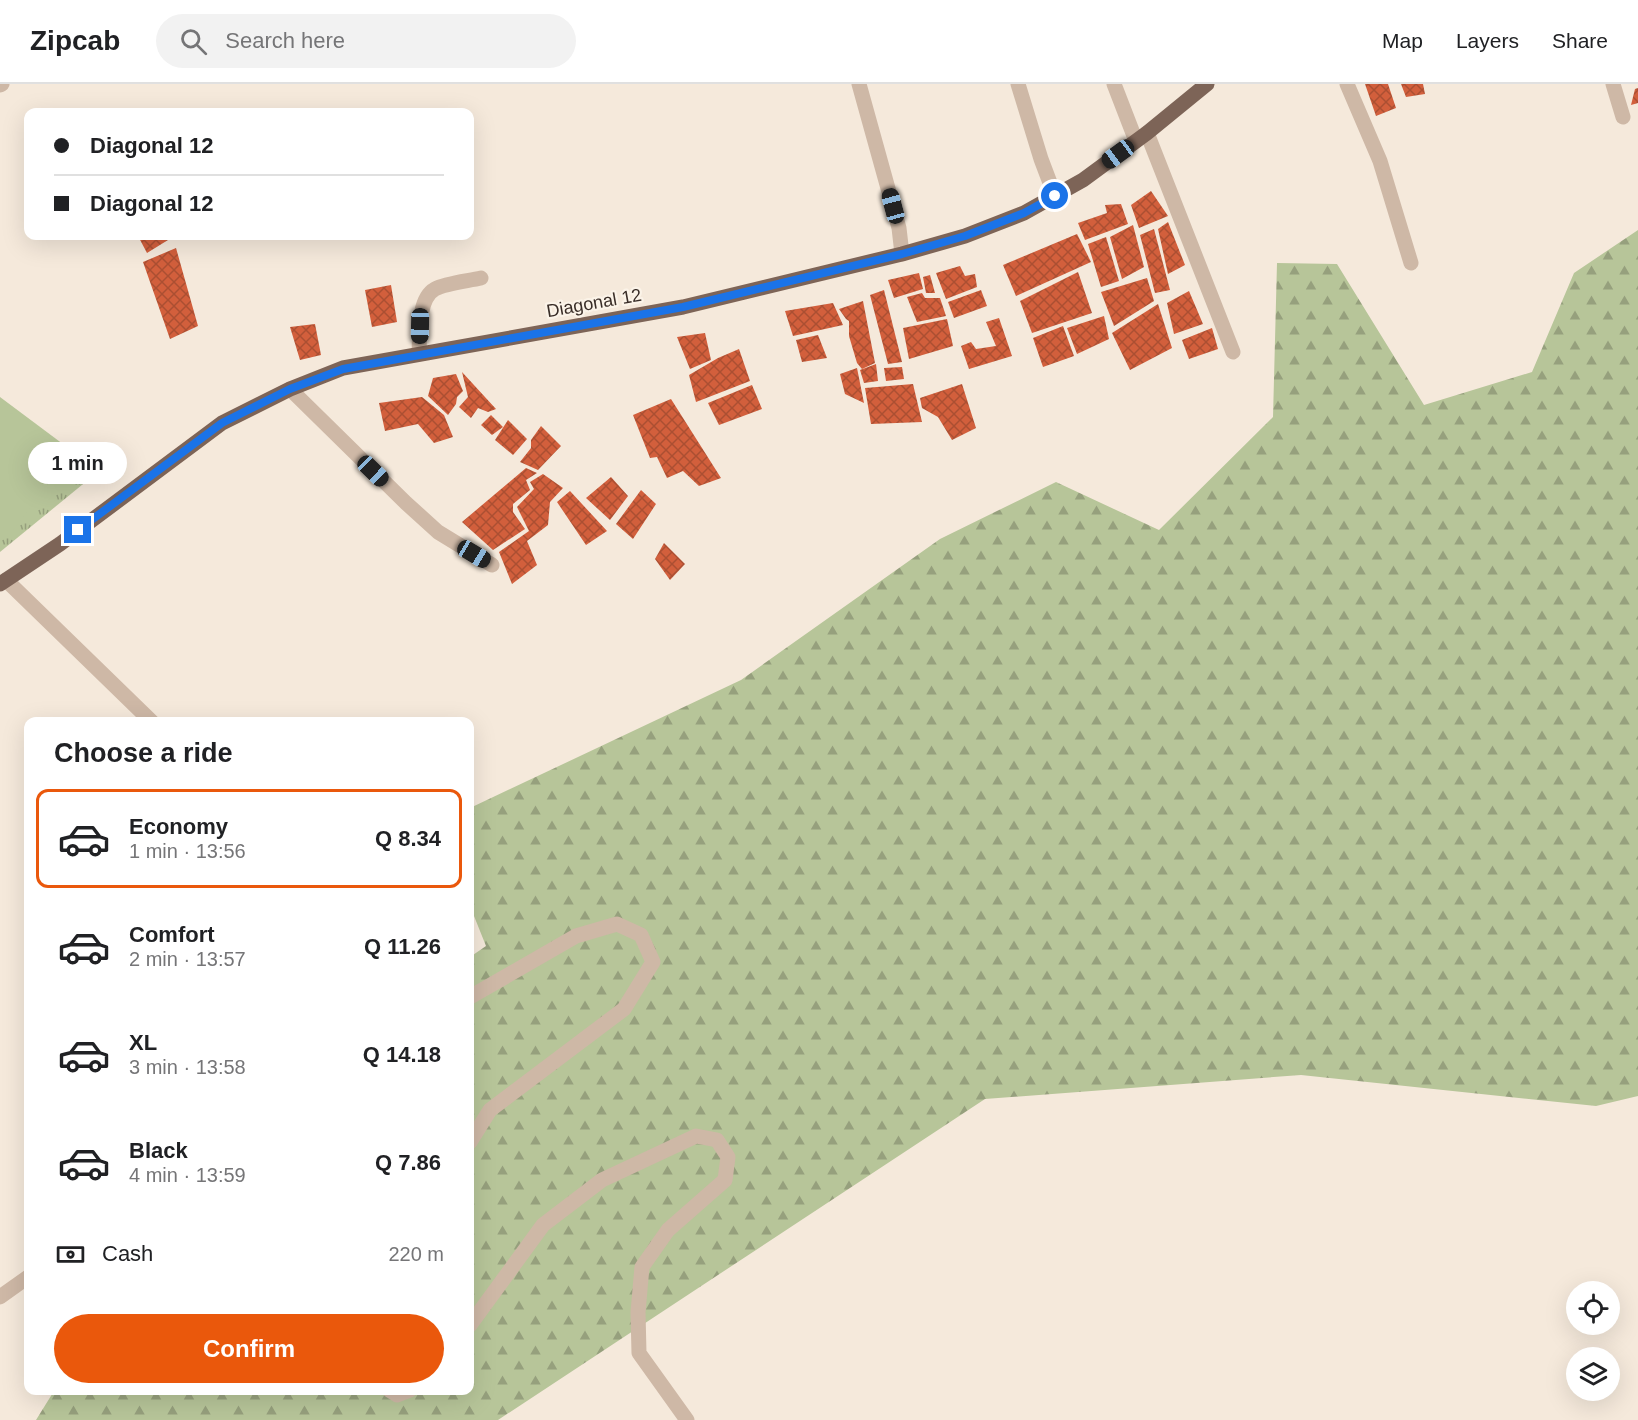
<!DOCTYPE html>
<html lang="en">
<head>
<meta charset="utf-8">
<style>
  body { margin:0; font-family:Helvetica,sans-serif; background:#f2f2f2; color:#202124; height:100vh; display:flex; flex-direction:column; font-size:22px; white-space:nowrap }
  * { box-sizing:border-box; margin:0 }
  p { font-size:20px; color:#757577 }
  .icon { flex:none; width:33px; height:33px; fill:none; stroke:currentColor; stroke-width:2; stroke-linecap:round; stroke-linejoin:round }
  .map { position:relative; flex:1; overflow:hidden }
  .drawer { position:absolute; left:24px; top:633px; width:450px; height:678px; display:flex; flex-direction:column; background:#fff; border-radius:12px; box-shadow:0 6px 24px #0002 }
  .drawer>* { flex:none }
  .banner { position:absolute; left:24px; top:24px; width:450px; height:132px; border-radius:12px; box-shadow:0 6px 24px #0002; display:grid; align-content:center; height:132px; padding:0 30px; background:#fff }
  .buttons { position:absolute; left:1566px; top:1197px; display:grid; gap:12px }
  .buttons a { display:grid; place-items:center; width:54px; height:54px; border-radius:50%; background:#fff; box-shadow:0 6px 24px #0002; font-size:30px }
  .end { position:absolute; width:27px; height:27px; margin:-14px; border:8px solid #1a73e8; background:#fff; box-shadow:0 0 0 3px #fff }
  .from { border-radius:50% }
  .bubble { position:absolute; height:42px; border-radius:21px; background:#fff; box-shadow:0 6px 24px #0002; font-size:20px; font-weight:700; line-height:42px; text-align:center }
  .car { position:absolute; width:18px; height:36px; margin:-18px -9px; border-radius:8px; box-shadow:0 0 4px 2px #0007; background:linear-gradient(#222 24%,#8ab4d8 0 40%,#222 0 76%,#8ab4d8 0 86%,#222 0) }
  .banner b { display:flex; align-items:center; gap:21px; height:57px; font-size:22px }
  .banner b+b { border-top:2px solid #e0e0e0 }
  .banner i { width:15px; height:15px; background:#202124 }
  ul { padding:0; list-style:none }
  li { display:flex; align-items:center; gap:18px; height:99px; margin:0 12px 9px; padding:0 18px; border:3px solid transparent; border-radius:12px }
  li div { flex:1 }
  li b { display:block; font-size:22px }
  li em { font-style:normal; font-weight:700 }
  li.selected { border-color:#ea580c }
  li>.icon { width:54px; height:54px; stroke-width:1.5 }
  h2 { padding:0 30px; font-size:27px; line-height:72px }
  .pay { display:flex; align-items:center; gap:15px; height:66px; padding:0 30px; font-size:22px }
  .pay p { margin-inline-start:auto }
  .action { display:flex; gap:12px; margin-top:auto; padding:12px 30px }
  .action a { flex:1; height:69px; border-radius:36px; background:#ea580c; color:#fff; font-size:24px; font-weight:700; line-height:69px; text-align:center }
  header { display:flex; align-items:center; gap:36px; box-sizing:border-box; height:84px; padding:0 30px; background:#fff; border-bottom:2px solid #e0e0e0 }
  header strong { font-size:28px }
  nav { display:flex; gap:33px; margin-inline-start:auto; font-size:21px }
  .search { width:420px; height:54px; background:#f2f2f2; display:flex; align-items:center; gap:15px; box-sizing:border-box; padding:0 21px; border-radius:33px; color:#757577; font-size:22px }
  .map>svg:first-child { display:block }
  .grass { fill:url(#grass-tufts) }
  .forest { fill:url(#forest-firs) }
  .garden { fill:#b7c599 }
  .building { fill:url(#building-cross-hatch) }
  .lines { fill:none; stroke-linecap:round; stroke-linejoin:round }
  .minor { stroke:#ceb8a6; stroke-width:15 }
  .major { stroke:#7d6457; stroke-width:15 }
  .route { stroke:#1a73e8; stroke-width:8 }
  .labels { text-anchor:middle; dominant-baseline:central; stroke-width:4.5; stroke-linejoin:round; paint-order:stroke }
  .street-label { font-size:18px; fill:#392d27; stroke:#fbf3e8 }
</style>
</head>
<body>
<header>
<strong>Zipcab</strong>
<div class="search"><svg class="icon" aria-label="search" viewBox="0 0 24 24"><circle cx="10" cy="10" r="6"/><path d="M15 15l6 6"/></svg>Search here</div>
<nav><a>Map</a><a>Layers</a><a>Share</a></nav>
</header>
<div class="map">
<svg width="1638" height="1336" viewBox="0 0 1638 1336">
  <defs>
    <pattern id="grass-tufts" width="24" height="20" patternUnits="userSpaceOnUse" patternTransform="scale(1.5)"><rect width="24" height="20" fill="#b7c599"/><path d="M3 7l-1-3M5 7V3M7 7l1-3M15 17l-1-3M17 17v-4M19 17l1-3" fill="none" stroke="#96a07d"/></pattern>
    <pattern id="forest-firs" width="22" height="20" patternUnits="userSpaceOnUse" patternTransform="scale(1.5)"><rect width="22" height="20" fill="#b7c599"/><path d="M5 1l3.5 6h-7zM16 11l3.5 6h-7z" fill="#96a07d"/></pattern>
    <pattern id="building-cross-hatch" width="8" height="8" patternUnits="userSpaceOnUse" patternTransform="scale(1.5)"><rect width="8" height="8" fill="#d25f3c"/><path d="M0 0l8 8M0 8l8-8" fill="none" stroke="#ab4f32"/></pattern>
  </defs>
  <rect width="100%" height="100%" fill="#f5e9db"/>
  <path class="grass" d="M0,313l99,74 -99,81z"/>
  <path class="forest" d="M1638,146v866l-42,10 -295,-31 -316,24 -487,321h-462l18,-29 416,-1v-433l16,-11 -16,-40v-98l271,-128 199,-141 116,-57 103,48 114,-113 4,-154 60,1 87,141 108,-33 42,-99z"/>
  <path class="garden" d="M0,321l69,51 -58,77 -11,-8z"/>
  <path class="building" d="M1365,0h23l8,24 -20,8z
    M1401,0h22l2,10 -19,3z
    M1638,4v15l-7,2 4,-16z
    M1151,107l17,25 -29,12 -8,-23z
    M1121,120l7,20 -43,16 -7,-17 29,-10 -2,-8z
    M1168,138l17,43 -17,9 -10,-45z
    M1133,141l11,42 -22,12 -12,-42z
    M1154,145l16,61 -15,3 -15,-58z
    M1077,150l14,28 -75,34 -13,-31z
    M138,152h27l3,4 -21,13z
    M1106,153l13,44 -18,6 -13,-43z
    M176,164l22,78 -28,13 -27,-77z
    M960,182l5,10 10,-2 2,13 -31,12 -10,-26z
    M1078,188l14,41 -60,20 -12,-32z
    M919,189l4,16 -29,9 -6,-18z
    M930,191l5,18h-9l-3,-16z
    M1147,194l7,23 -40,25 -13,-34z
    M391,201l6,37 -25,5 -7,-37z
    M884,206l18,72 -14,2 -18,-69z
    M981,206l6,16 -33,12 -6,-16z
    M1189,207l14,33 -29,10 -7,-31z
    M922,209l3,5h15l6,18 -29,6 -10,-25z
    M863,217l12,62 -13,6 -5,-6 -8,-27v-15l-3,-2 -7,-10z
    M833,219l10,22 -50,11 -8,-25z
    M1158,220l14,44 -42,22 -18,-37z
    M1104,232l5,23 -32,15 -10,-26z
    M999,234l13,38 -43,13 -8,-23 10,-4 5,7 20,-3 -10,-24z
    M947,235l6,27 -44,13 -6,-31z
    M315,240l6,31 -21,5 -10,-33z
    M1063,242l11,30 -31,11 -10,-29z
    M1212,244l6,21 -29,10 -7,-19z
    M705,249l6,27 -21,9 -13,-32z
    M818,251l9,23 -25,4 -6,-22z
    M739,265l11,32 -54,21 -7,-27 29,-17z
    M876,280l2,17 -14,2 -4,-13z
    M902,283l2,12 -18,2 -2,-13z
    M857,284l7,35 -19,-9 -5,-20z
    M462,288l34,37 -8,3 -10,-4 -7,10 -12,-11 9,-10z
    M456,290l7,17 -6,6 -1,7 -8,11 -20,-19 5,-18z
    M913,300l9,38 -51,2 -6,-36z
    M962,300l14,44 -24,12 -14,-23 -16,-9 -2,-10z
    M752,301l10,24 -43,16 -11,-22z
    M422,313l22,18 9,22 -19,6 -16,-19 -33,7 -6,-28z
    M671,315l50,79 -22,8 -16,-15 -16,7 -10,-21 -7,1 -17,-43z
    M491,331l12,12 -11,8 -11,-10z
    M508,336l19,19 -14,16 -18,-15z
    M541,342l20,20 -23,24 -18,-8 11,-14v-8z
    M526,384l11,5 -11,7 4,10 -17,14v8l12,17 -32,21 -31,-28z
    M543,390l20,14 -13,14 -2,23 -21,16 10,24 -25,19 -13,-32 30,-21 -12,-24 17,-18 -4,-7z
    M611,393l17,19 -18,24 -24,-22z
    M641,406l15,14 -23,35 -17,-15z
    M570,407l37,40 -21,14 -29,-43z
    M664,459l21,21 -15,16 -15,-21z"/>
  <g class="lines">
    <path class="minor" d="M859,0l40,144 3,26
      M1018,0l23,75 14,37
      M1114,0l22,57
      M1347,0l33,77 31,102
      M1613,0l10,33
      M0,1l2,-1
      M1147,49l86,219
      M419,270c1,-18 -2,-55 16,-65 11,-6 33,-8 46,-11
      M290,305l116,114 32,29 54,33
      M6,496l146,142
      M470,913l106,-61 41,-12 24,11 12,27 -29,47 -134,101 -20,32
      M0,1213l28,-20
      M470,1241l73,-100 59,-45 94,-44 21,4 11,17 -3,23 -57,50 -26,37 -4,45 1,41 48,67
      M389,1306l8,5 13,-5"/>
    <path class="major" d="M0,500l60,-40 162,-121 68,-34 53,-21 340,-61 219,-53 63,-18 59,-23 59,-33 64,-47 60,-49"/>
  </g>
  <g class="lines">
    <path class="route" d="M78,446l144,-107 68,-34 53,-20 340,-62 219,-53 63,-18 59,-23 31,-17"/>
  </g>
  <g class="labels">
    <g class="street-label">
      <text transform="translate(594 219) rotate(-10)">Diagonal 12</text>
    </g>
  </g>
</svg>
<div class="buttons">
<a><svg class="icon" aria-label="locate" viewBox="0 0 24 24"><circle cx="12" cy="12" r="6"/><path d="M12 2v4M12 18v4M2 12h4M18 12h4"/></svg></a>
<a><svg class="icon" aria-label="layers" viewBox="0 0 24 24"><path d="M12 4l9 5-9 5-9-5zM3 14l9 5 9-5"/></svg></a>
</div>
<i class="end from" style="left:1055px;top:112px"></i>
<i class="end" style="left:78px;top:446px"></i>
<div class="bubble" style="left:28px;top:358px;width:99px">1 min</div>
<i class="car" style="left:1118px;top:70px;rotate:234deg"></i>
<i class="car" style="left:893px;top:122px;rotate:345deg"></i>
<i class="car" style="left:420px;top:242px;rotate:181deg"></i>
<i class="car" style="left:373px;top:387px;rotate:134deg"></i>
<i class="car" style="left:474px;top:470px;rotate:121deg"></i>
<div class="banner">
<b><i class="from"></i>Diagonal 12</b>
<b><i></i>Diagonal 12</b>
</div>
<section class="drawer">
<h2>Choose a ride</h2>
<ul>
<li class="selected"><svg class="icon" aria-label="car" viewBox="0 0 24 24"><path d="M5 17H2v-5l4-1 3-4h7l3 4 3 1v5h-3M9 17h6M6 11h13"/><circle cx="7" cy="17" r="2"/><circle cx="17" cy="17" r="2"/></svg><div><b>Economy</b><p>1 min · 13:56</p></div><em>Q 8.34</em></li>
<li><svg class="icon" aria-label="car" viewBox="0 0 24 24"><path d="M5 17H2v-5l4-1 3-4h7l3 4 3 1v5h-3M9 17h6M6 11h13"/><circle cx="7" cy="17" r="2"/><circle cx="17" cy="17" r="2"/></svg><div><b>Comfort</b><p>2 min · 13:57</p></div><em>Q 11.26</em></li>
<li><svg class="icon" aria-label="car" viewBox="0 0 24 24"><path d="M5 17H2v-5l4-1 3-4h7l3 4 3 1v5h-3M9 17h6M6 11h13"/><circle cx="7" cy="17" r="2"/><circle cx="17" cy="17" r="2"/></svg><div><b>XL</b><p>3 min · 13:58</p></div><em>Q 14.18</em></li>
<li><svg class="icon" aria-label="car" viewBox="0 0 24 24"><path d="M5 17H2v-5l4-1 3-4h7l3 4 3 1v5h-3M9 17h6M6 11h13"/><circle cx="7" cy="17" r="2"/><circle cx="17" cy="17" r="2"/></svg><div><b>Black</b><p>4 min · 13:59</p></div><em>Q 7.86</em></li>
</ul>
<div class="pay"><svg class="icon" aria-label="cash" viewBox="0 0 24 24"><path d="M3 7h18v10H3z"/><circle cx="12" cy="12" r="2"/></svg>Cash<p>220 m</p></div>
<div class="action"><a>Confirm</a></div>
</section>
</div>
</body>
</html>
